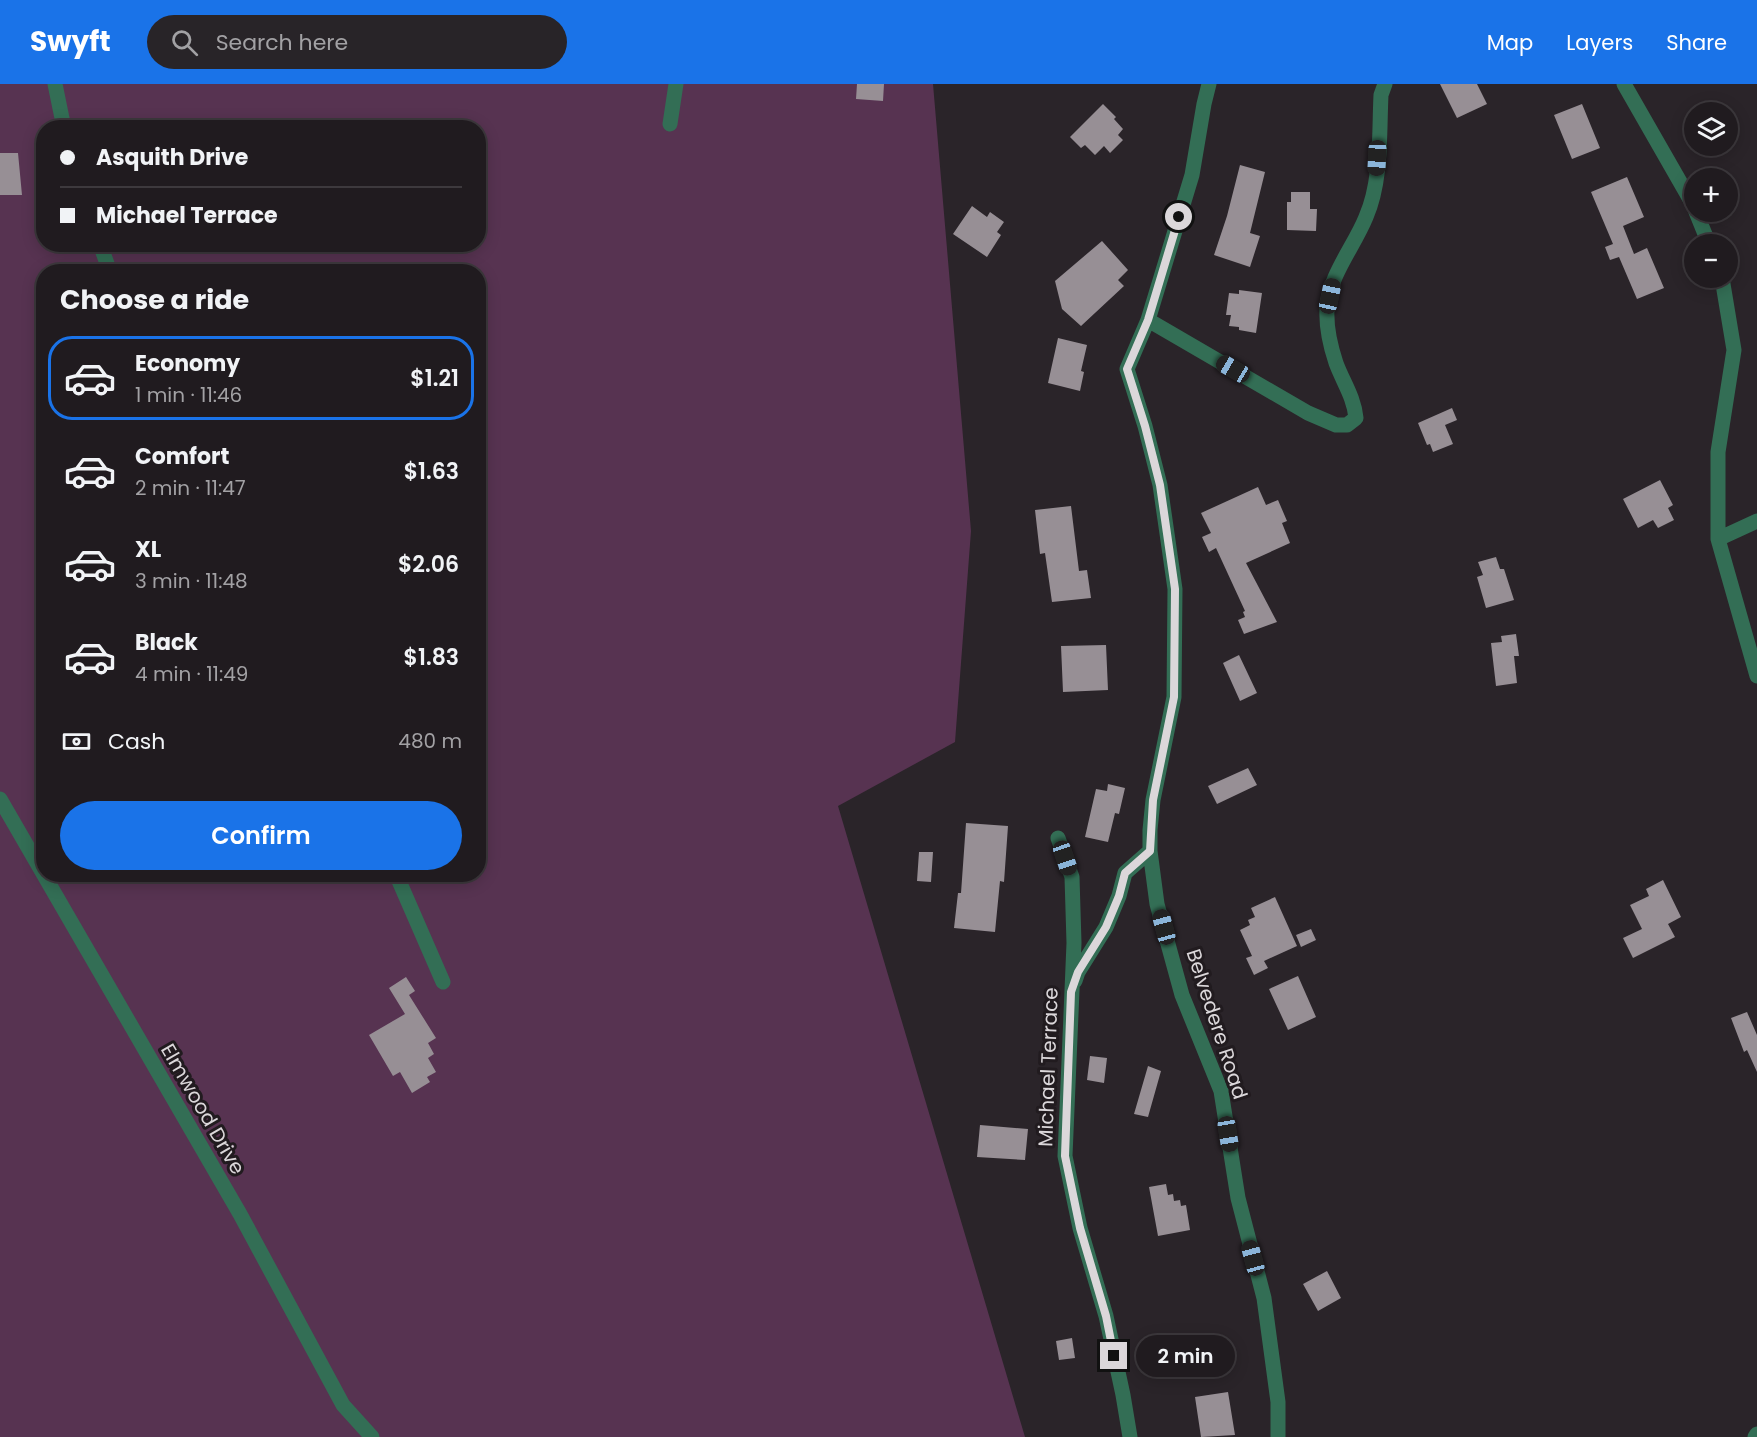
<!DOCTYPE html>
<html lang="en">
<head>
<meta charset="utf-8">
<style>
  body { margin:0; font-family:Poppins,sans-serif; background:#282428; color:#f1f3f6; height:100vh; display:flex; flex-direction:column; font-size:22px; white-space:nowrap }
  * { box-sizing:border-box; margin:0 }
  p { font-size:20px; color:#a2a1a4 }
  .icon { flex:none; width:33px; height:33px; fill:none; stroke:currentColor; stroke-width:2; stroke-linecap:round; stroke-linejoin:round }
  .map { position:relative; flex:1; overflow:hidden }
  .sheet { position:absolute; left:36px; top:180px; width:450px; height:618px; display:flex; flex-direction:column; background:#201b1f; border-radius:24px; box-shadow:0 3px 15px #0003,0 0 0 2px #3d393d }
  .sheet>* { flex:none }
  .guide { position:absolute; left:36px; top:36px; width:450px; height:132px; border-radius:24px; box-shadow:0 3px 15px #0003,0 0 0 2px #3d393d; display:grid; align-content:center; height:132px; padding:0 24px; background:#201b1f }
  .fabs { position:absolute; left:1684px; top:18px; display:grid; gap:12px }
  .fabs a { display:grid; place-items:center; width:54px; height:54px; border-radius:50%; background:#201b1f; box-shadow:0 3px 15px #0003,0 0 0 2px #3d393d; font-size:30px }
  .end { position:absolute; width:27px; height:27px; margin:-14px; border:8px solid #dbd7da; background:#111; box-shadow:0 0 0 3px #111 }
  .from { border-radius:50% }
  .bubble { position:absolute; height:42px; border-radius:21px; background:#201b1f; box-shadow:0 3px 15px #0003,0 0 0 2px #3d393d; font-size:20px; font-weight:600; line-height:42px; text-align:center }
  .car { position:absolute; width:18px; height:36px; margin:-18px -9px; border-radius:8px; box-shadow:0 0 4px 2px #0007; background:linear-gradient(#222 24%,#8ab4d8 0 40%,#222 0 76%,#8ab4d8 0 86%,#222 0) }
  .guide b { display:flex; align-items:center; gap:21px; height:57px; font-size:22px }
  .guide b+b { border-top:2px solid #3d393d }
  .guide i { width:15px; height:15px; background:#f1f3f6 }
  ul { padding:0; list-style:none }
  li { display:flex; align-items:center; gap:18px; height:84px; margin:0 12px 9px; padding:0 12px; border:3px solid transparent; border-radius:24px }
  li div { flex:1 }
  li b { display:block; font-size:22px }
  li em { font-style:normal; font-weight:600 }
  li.active { border-color:#1a73e8 }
  li>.icon { width:54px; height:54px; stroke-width:1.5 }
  h2 { padding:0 24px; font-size:27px; line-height:72px }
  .pay { display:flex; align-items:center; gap:15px; height:66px; padding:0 24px; font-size:22px }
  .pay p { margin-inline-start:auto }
  .primary-button { display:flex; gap:12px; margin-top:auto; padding:12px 24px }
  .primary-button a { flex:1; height:69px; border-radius:36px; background:#1a73e8; color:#fff; font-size:24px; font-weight:600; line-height:69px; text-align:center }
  header { display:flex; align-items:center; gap:36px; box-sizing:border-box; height:84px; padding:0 30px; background:#1a73e8; color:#fff }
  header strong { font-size:28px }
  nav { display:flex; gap:33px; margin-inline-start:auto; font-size:21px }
  .search { width:420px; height:54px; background:#282428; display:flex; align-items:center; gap:15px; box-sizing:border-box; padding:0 21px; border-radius:33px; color:#a2a1a4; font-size:22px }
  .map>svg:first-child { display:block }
  .green { fill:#573351; fill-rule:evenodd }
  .building { fill:#978f95 }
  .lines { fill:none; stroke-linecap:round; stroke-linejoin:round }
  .minor { stroke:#336e55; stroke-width:15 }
  .route { stroke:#dbd7da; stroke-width:8 }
  .labels { text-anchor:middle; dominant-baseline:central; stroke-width:6; stroke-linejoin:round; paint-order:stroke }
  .street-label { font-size:20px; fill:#dbd7da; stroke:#211b1f }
</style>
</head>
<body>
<header>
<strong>Swyft</strong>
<div class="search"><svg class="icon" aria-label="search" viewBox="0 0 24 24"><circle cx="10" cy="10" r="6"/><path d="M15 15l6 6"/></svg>Search here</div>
<nav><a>Map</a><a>Layers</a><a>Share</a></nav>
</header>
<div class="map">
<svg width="1757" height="1353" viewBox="0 0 1757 1353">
  <rect width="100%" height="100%" fill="#2a2429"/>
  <path class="green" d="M0,0h933l38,447 -16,211 -117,64 187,631h-1025zM44,44h434v116h-434zM44,188h434v602h-434z"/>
  <path class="building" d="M857,0h27l-1,17 -27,-2z
    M1440,0h37l10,20 -30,14z
    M1103,20l13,13 -2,2 9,10 -5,6 5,5 -13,13 -6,-7 -9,9 -10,-10 -4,3 -11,-11z
    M1582,20l18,44 -28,11 -18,-44z
    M0,69h18l4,42h-22z
    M1240,81l25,7 -15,61 10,3 -10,31 -36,-12 13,-39z
    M1627,93l17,40 -21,9 11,28 13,-6 17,40 -27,11 -18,-42 -9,3 -5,-13 8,-3 -22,-52z
    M1291,108h19v17h7l-1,22 -29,-1v-28h4z
    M972,122l15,11 3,-5 14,10 -7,10 4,3 -14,22 -34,-23z
    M1102,157l26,29 -10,10 6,6 -43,40 -19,-17 -7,-28z
    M1239,206l23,3 -6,40 -17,-3v-3l-10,-1 2,-11h-5l3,-22 10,1z
    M1058,254l29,7 -6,26 3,1 -4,19 -32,-8z
    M1452,324l5,12 -12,5 8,19 -20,8 -3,-8 -3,1 -9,-22z
    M1660,396l13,25 -5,3 6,12 -16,8 -5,-8 -15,8 -15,-29z
    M1258,403l8,18 12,-5 9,21 -5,2 8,20 -44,20 31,59 -33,12 -6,-14 7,-3 -2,-5 2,-1 -29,-63 -7,4 -7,-15 9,-4 -10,-20z
    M1071,422l8,65 8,-1 4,28 -39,4 -7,-49 -5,1 -5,-44z
    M1496,473l4,12h4l10,31 -28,8 -9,-31 6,-2 -5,-13z
    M1516,550l3,22h-5l3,27 -21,3 -5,-43 11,-1 -1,-6z
    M1106,561l2,45 -45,2 -2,-46z
    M1239,571l18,38 -17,8 -17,-38z
    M1248,684l9,17 -40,19 -9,-18z
    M1108,700l17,4 -6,26 -4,-1 -7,29 -23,-5 11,-48 11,2z
    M966,739l42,3 -4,56 -4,-1 -5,51 -41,-4 4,-35h3z
    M919,768h14l-2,30 -14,-1z
    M1663,796l18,37 -13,7 7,13 -42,21 -10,-20 19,-9 -12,-24 19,-9 -3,-7z
    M1275,813l22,49 -33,15 4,7 -14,7 -8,-17 6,-2 -12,-26 10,-5 -2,-5 7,-3 -4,-9z
    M1311,845l5,11 -15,7 -5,-12z
    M1298,892l18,41 -28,13 -19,-41z
    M406,893l9,14 -6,4 27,43 -8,5 6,11 -6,4 8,14 -9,5 3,5 -18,11 -12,-21 -7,4 -24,-41 36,-21 -16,-26z
    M1747,928l10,23v37l-10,-22 -3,2 -13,-34z
    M1090,972l17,2 -3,25 -17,-3z
    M1148,982l13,5 -13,46 -14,-3z
    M980,1041l48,4 -3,31 -48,-3z
    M1166,1100l2,11 5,-1 1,7 6,-1 1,6 5,-1 4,25 -32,6 -9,-49z
    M1327,1187l14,27 -23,13 -15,-27z
    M1072,1254l3,20 -16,2 -3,-19z
    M1228,1308l7,43 -34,2 -6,-40z"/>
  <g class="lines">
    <path class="minor" d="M55,0l9,44
      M1209,0l-5,20 -12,71 -44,145 -21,49 18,57 15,59 15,104 -1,108 -21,103 -3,30v21l7,53 25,91 39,96 17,107 26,100 14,104v35
      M1624,0l71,124
      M670,40l6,-40
      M1696,128l13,32
      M100,160l10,28
      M1722,194l12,72 -16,102v87l39,137
      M1148,236l160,93 28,12h11l9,-7c-2,-21 -13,-36 -20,-55 -6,-18 -10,-36 -9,-54 2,-34 27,-62 39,-92 16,-37 13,-83 15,-122l4,-11
      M1718,455l39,-18
      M0,715l240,415 103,191 29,32
      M1058,754l14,39 2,66 -9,213 15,72 26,88 17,79 7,42
      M396,790l47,108
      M1075,897l3,-9 28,-45 13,-31 6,-23 25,-22
      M1755,1353l2,-3"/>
  </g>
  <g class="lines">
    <path class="route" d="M1114,1272l-8,-40 -26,-88 -15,-72 6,-164 7,-20 28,-45 13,-31 6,-23 25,-22 3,-51 21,-103 1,-108 -15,-104 -15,-59 -18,-57 21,-49 31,-103"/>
  </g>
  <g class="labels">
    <g class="street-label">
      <text transform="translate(1217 940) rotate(72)">Belvedere Road</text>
      <text transform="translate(1048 983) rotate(-88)">Michael Terrace</text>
      <text transform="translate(203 1025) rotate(60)">Elmwood Drive</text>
    </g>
  </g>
</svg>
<div class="fabs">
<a><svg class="icon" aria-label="layers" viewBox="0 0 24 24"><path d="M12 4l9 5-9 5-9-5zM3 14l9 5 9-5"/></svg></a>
<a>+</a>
<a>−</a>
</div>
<i class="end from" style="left:1179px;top:133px"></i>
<i class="end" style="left:1114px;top:1272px"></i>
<div class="bubble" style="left:1136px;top:1251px;width:99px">2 min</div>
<i class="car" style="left:1377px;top:74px;rotate:183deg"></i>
<i class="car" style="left:1330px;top:212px;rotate:12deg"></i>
<i class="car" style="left:1233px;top:285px;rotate:300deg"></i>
<i class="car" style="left:1065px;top:774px;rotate:161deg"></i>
<i class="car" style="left:1164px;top:843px;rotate:345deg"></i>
<i class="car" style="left:1228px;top:1050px;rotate:171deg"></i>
<i class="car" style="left:1253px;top:1174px;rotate:345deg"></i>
<div class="guide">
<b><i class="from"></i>Asquith Drive</b>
<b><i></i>Michael Terrace</b>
</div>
<section class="sheet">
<h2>Choose a ride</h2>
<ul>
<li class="active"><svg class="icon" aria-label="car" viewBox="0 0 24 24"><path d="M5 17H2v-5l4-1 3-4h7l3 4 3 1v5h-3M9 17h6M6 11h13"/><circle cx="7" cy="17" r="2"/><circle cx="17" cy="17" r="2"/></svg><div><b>Economy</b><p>1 min · 11:46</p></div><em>$1.21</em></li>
<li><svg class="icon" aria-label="car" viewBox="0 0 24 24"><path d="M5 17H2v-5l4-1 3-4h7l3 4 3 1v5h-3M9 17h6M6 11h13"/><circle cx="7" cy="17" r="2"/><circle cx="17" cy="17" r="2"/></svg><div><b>Comfort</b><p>2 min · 11:47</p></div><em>$1.63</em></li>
<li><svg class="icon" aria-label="car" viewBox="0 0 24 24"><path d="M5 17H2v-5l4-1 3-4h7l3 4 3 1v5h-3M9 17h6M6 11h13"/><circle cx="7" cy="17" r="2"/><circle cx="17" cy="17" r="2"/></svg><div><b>XL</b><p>3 min · 11:48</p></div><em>$2.06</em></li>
<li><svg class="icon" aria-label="car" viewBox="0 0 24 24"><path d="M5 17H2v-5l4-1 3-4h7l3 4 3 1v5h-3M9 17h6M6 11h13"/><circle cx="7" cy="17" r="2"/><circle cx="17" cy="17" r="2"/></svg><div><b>Black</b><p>4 min · 11:49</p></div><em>$1.83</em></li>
</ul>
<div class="pay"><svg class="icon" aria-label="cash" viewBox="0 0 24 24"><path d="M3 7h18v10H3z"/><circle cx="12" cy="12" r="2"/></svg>Cash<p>480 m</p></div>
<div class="primary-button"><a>Confirm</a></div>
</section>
</div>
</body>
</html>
